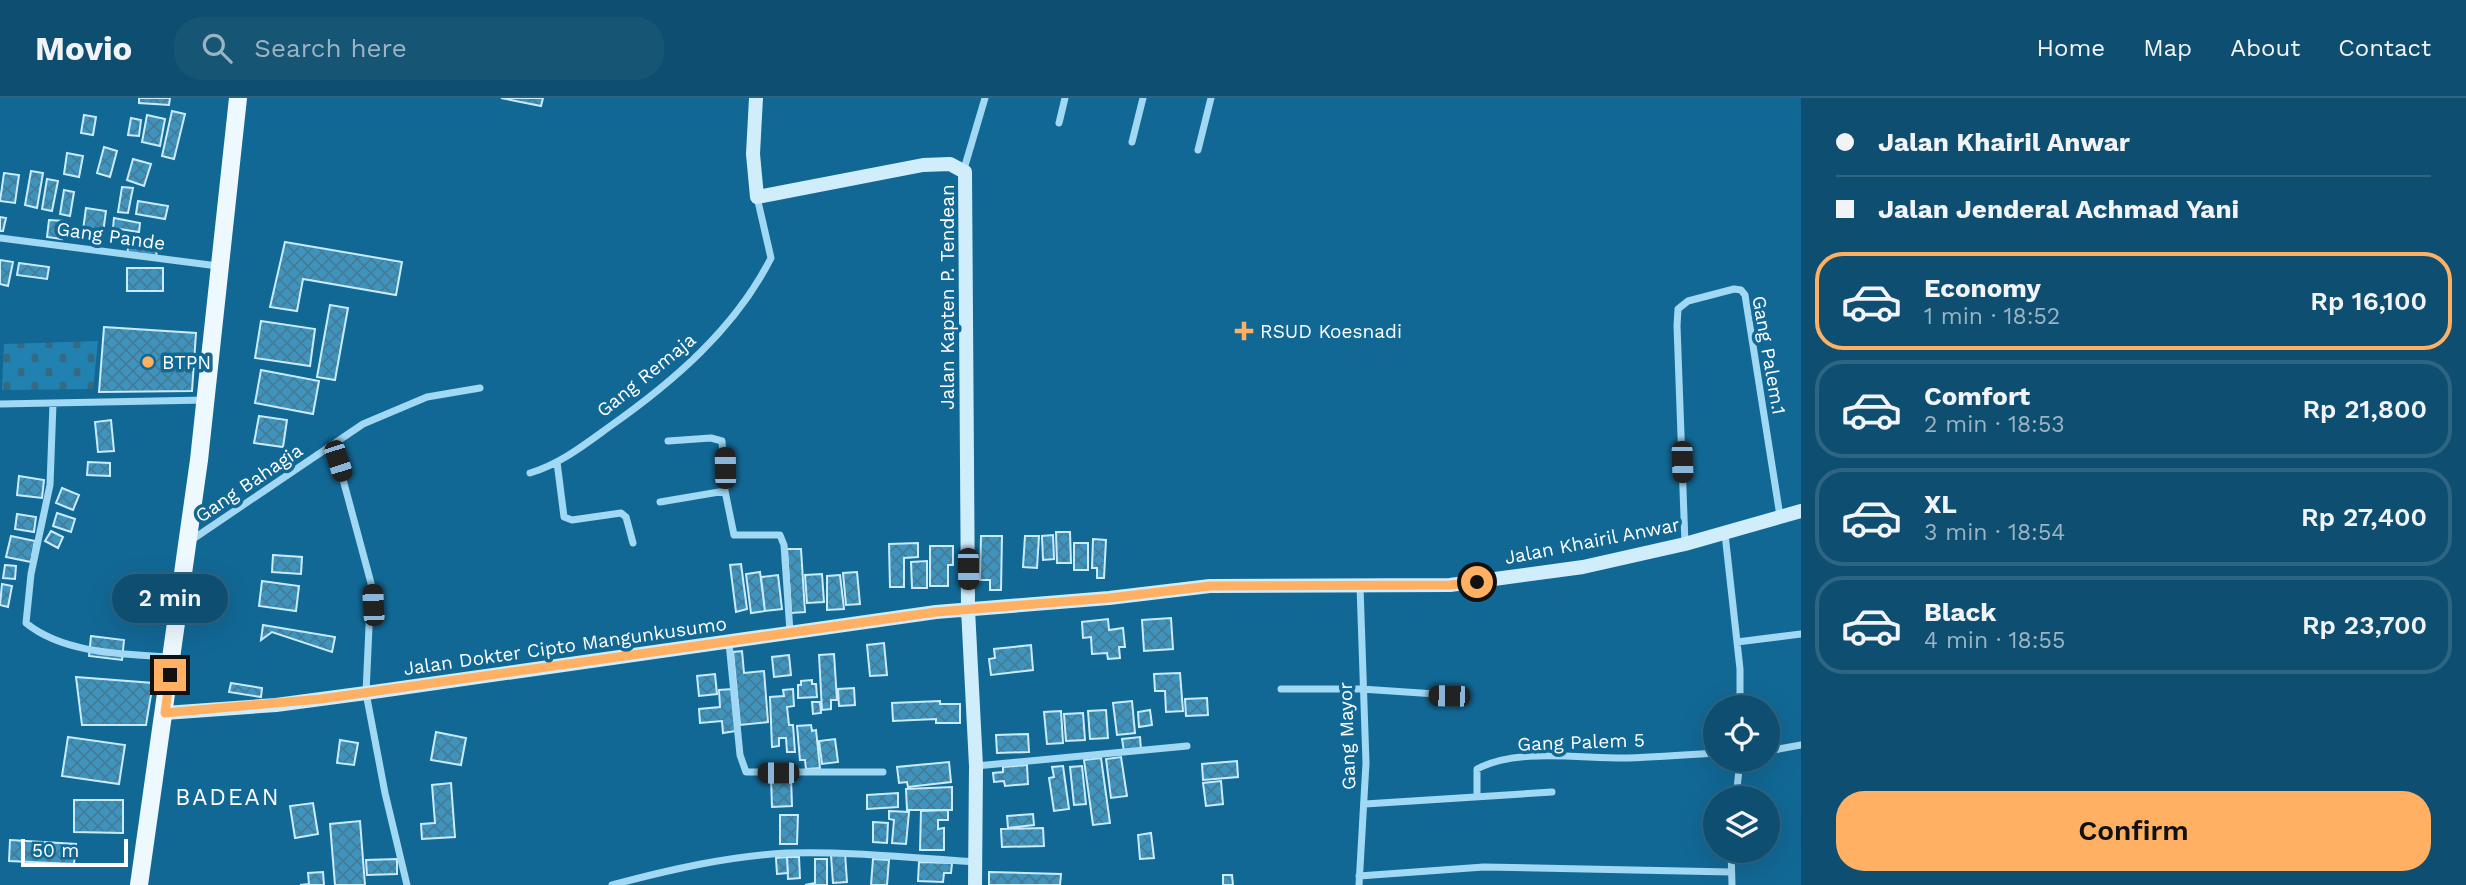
<!DOCTYPE html>
<html lang="en">
<head>
<meta charset="utf-8">
<style>
  body { margin:0; font-family:"Work Sans",sans-serif; background:#175575; color:#f1f3f6; height:100vh; display:flex; flex-direction:column; font-size:26px; white-space:nowrap }
  * { box-sizing:border-box; margin:0 }
  p { font-size:23px; color:#9bb4c3 }
  .icon { flex:none; width:38px; height:38px; fill:none; stroke:currentColor; stroke-width:2; stroke-linecap:round; stroke-linejoin:round }
  .map { position:relative; flex:1; overflow:hidden }
  .details { display:flex; flex-direction:column; background:#0e4e70; width:665px }
  .details>* { flex:none }
  .banner { display:grid; align-content:center; height:154px; padding:0 35px; background:#0e4e70 }
  .buttons { position:absolute; left:1703px; top:597px; display:grid; gap:14px }
  .buttons a { display:grid; place-items:center; width:77px; height:77px; border-radius:50%; background:#0e4e70; box-shadow:0 7px 28px #0002,0 0 0 2px #2e6583; font-size:35px }
  .scale { position:absolute; left:21px; bottom:18px; width:107px; box-sizing:border-box; padding-left:7px; border:4px solid #fff; border-top:0; font-size:19px; line-height:24px; white-space:nowrap; color:#fff; -webkit-text-stroke:5px #126895; paint-order:stroke }
  .end { position:absolute; width:32px; height:32px; margin:-16px; border:9px solid #ffb063; background:#111; box-shadow:0 0 0 4px #111 }
  .from { border-radius:50% }
  .bubble { position:absolute; height:49px; border-radius:24px; background:#0e4e70; box-shadow:0 7px 28px #0002,0 0 0 2px #2e6583; font-size:23px; font-weight:600; line-height:49px; text-align:center }
  .car { position:absolute; width:21px; height:42px; margin:-21px -10px; border-radius:9px; box-shadow:0 0 5px 2px #0007; background:linear-gradient(#222 24%,#8ab4d8 0 40%,#222 0 76%,#8ab4d8 0 86%,#222 0) }
  .banner b { display:flex; align-items:center; gap:24px; height:66px; font-size:26px }
  .banner b+b { border-top:2px solid #2e6583 }
  .banner i { width:18px; height:18px; background:#f1f3f6 }
  ul { padding:0; list-style:none }
  li { display:flex; align-items:center; gap:21px; height:98px; margin:0 14px 10px; padding:0 21px; border:4px solid #2e6583; border-radius:28px }
  li div { flex:1 }
  li b { display:block; font-size:26px }
  li em { font-style:normal; font-weight:600 }
  li.selected { border-color:#ffb063 }
  li>.icon { width:63px; height:63px; stroke-width:1.5 }
  .action { display:flex; gap:14px; margin-top:auto; padding:14px 35px }
  .action a { flex:1; height:80px; border-radius:28px; background:#ffb063; color:#111; font-size:28px; font-weight:600; line-height:80px; text-align:center }
  header { display:flex; align-items:center; gap:42px; box-sizing:border-box; height:98px; padding:0 35px; background:#0e4e70; border-bottom:2px solid #2e6583 }
  header strong { font-size:33px }
  nav { display:flex; gap:38px; margin-inline-start:auto; font-size:24px }
  .search { width:490px; height:63px; background:#175575; display:flex; align-items:center; gap:18px; box-sizing:border-box; padding:0 24px; border-radius:28px; color:#9bb4c3; font-size:26px }
  main { display:flex; flex:1; min-height:0 }
  .map>svg:first-child { display:block }
  .cemetery { fill:url(#cemetery-stones) }
  .building { fill:url(#building-cross-hatch); stroke:#c9ecfd; stroke-width:2 }
  .lines { fill:none; stroke-linecap:round; stroke-linejoin:round }
  .street { stroke:#a1d8f3; stroke-width:7 }
  .secondary { stroke:#d0edfc; stroke-width:14 }
  .primary { stroke:#edf8ff; stroke-width:18 }
  .route { stroke:#ffb063; stroke-width:9 }
  .poi-dot { fill:#ffb063; stroke:#126895; stroke-width:2.5 }
  .labels { text-anchor:middle; dominant-baseline:central; stroke-width:7; stroke-linejoin:round; paint-order:stroke }
  .street-label { font-size:19px; fill:#fff; stroke:#126895 }
  .poi-label { font-size:19px; fill:#fff; stroke:#126895; text-anchor:start }
  .quarter-label { font-size:23px; letter-spacing:2px; fill:#fff; stroke:#126895 }
</style>
</head>
<body>
<header>
<strong>Movio</strong>
<div class="search"><svg class="icon" aria-label="search" viewBox="0 0 24 24"><circle cx="10" cy="10" r="6"/><path d="M15 15l6 6"/></svg>Search here</div>
<nav><a>Home</a><a>Map</a><a>About</a><a>Contact</a></nav>
</header>
<main>
<div class="map">
<svg width="1801" height="787" viewBox="0 0 1801 787">
  <defs>
    <pattern id="cemetery-stones" width="16" height="16" patternUnits="userSpaceOnUse" patternTransform="scale(1.75)"><rect width="16" height="16" fill="#2182b2"/><path d="M2 7V4a2 2 0 0 1 4 0v3zM10 15v-3a2 2 0 0 1 4 0v3z" fill="#346a84"/></pattern>
    <pattern id="building-cross-hatch" width="8" height="8" patternUnits="userSpaceOnUse" patternTransform="scale(1.75)"><rect width="8" height="8" fill="#3f94be"/><path d="M0 0l8 8M0 8l8-8" fill="none" stroke="#447b96"/></pattern>
  </defs>
  <rect width="100%" height="100%" fill="#126895"/>
  <path class="cemetery" d="M98,243l-5,48 -91,1 2,-46z"/>
  <path class="building" d="M139,0h31l-1,7 -30,-2z
    M501,0h42l-2,8z
    M172,13l13,3 -11,45 -12,-3z
    M84,17l12,2 -3,18 -12,-2z
    M147,17l18,4 -5,27 -18,-4z
    M131,20l10,2 -2,16 -11,-1z
    M104,49l13,4 -7,26 -13,-4z
    M67,55l16,3 -4,21 -15,-3z
    M133,61l18,5 -7,22 -17,-6z
    M31,73l12,2 -6,35 -12,-3z
    M4,75l15,2 -4,28 -15,-2z
    M47,81l11,2 -6,30 -10,-2z
    M122,89l11,1 -5,25 -10,-1z
    M64,92l10,2 -4,24 -10,-2z
    M138,103l30,5 -3,13 -29,-5z
    M86,110l20,3 -3,22 -20,-3z
    M0,119l6,1 -3,13h-3z
    M114,120l26,5 -1,9 -26,-4z
    M49,122l15,1 -2,18 -15,-2z
    M130,140l28,4 -2,15 -29,-3z
    M285,144l117,20 -6,33 -93,-16 -6,32 -27,-4z
    M0,162l13,2 -5,24 -8,-2z
    M19,165l30,4 -2,12 -30,-4z
    M127,170h36v23h-36z
    M330,207l18,3 -13,72 -18,-3z
    M261,223l54,8 -5,37 -55,-8z
    M104,229l92,6 -4,58 -93,1z
    M261,272l58,11 -6,33 -58,-11z
    M259,318l28,4 -4,27 -29,-4z
    M111,322l3,31 -16,1 -3,-30z
    M88,364l22,1v13l-23,-1z
    M19,378l25,4 -2,18 -25,-3z
    M62,390l17,7 -6,15 -17,-7z
    M57,415l18,6 -4,13 -18,-6z
    M17,416l19,3 -2,15 -19,-3z
    M51,433l12,6 -5,11 -13,-7z
    M1056,434h14l1,31h-14z
    M1053,437l1,24 -11,1 -1,-24z
    M11,438l24,5 -4,21 -25,-5z
    M981,438h21l-1,54h-11v-10h-10z
    M1025,438h14l-2,32 -14,-1z
    M1093,441l13,1 -2,38h-7v-10h-5z
    M918,445v14l-14,1v29h-14l-1,-43z
    M1074,445h14v27h-14z
    M930,448h23v19h-5v21h-18z
    M787,451h14l4,63 -14,1z
    M273,457l29,2 -1,17 -29,-2z
    M927,463v27h-15l-1,-26z
    M741,466l6,45 -11,3 -6,-47z
    M5,467l11,1 -1,13 -12,-1z
    M760,474l5,39 -14,2 -5,-39z
    M857,474l3,32 -14,1 -3,-32z
    M822,476l2,28 -17,1 -2,-28z
    M778,477l4,34 -17,2 -4,-34z
    M840,477l4,34 -17,1v-34z
    M262,483l37,5 -3,25 -37,-5z
    M2,486l10,2 -4,21 -8,-2z
    M1171,520l2,31 -29,2 -2,-31z
    M1108,521l1,11 14,-2 2,19h-6l1,11 -12,1 -1,-6 -15,1 -1,-17 -8,1 -1,-16z
    M263,527l72,12 -3,15 -60,-20 -11,8z
    M91,538l33,4 -2,20 -33,-4z
    M884,545l3,32 -17,1 -3,-31z
    M1031,547l2,25 -42,5 -2,-16 6,-1 -1,-9z
    M742,553l2,22 20,-2 4,51 -28,3 -7,-73z
    M834,556l3,46h-6v9l-9,1 -3,-55z
    M789,557l2,20 -17,2 -2,-20z
    M1180,575l3,38 -17,1 -1,-21h-10l-1,-17z
    M715,576l2,20 -18,2 -2,-20z
    M76,579l77,6 -7,42h-64z
    M812,582v4h4l1,13 -19,1v-13h3v-4z
    M231,585l31,5 -1,9 -32,-5z
    M854,590l1,17 -16,1 -1,-17z
    M732,591l4,42 -13,2 -1,-12 -22,2 -1,-14 21,-2 -1,-17z
    M793,591l1,17 -7,1 2,18h4l2,27h-8l-1,-14h-7v8l-7,1 -2,-50 14,-1 -1,-6z
    M1207,600l1,17 -22,1 -1,-17z
    M940,603v3h20v19h-24v-4l-43,2 -1,-18z
    M1132,603l3,32 -18,2 -4,-32z
    M812,604h8l1,11 -8,1z
    M1106,612l2,28 -18,1 -2,-28z
    M1150,612l2,15 -13,2 -1,-15z
    M1061,613l2,32 -16,1 -3,-32z
    M1083,615l2,27 -19,1 -2,-27z
    M811,627l1,6 4,-1 4,38 -14,1 -1,-9h-5l-3,-34z
    M436,634l30,6 -5,27 -30,-5z
    M1028,636l1,18 -32,1 -1,-18z
    M68,639l57,8 -6,39 -57,-8z
    M1140,639l1,13 -17,2 -2,-13z
    M835,641l3,23 -16,2 -3,-23z
    M340,642l18,3 -4,22 -17,-2z
    M1121,659l6,39 -16,2 -5,-39z
    M1101,660l9,65 -17,2 -9,-65z
    M1237,663l1,16 -35,3 -1,-16z
    M949,664l2,20 -43,5 -1,-5 -8,1 -2,-16z
    M1027,667l1,19 -23,2 -1,-5 -10,1 -1,-9 10,-1v-5z
    M1063,668l6,43 -15,2 -5,-33 5,-1 -2,-10z
    M1082,668l4,38 -12,1 -4,-38z
    M791,679l1,29 -20,1 -1,-29z
    M1221,683l2,23 -17,2 -3,-23z
    M451,685l4,54 -33,2 -1,-15 14,-1 -3,-38z
    M952,689v23h-45l-1,-21z
    M898,695v14l-31,2v-14z
    M74,702h49v33l-49,-1z
    M313,705l5,31 -23,4 -5,-32z
    M948,712v10h-10v9l6,-1v22h-24l1,-39z
    M889,713l20,1 -3,32 -14,-1 2,-23 -5,-1z
    M1033,716l1,11 -26,3 -1,-12z
    M780,717h18l-1,29h-17z
    M360,723l5,64h-30l-5,-61z
    M873,724l15,1 -1,20 -14,-1z
    M1043,730l1,18 -42,1 -1,-18z
    M1151,735l3,25 -14,1 -2,-24z
    M10,742l66,4 -2,20 -65,-3z
    M845,755l2,29 -14,1 -2,-28z
    M787,759l1,16 -11,1 -1,-16z
    M787,759h12l1,21 -12,1z
    M397,761v15l-30,1 -1,-15z
    M815,761h12v26h-22l10,-2z
    M873,761l16,1 -2,25h-16z
    M919,764l33,1 -1,10h-7l-1,9 -25,-1z
    M323,774l1,13h-24l9,-1 -1,-11z
    M989,774l72,2 -1,11h-71z
    M1223,777h9l1,10h-10z"/>
  <g class="lines">
    <path class="street" d="M1059,25l6,-25
      M1132,44l11,-44
      M1198,52l13,-52
      M964,71l21,-71
      M0,140l218,28
      M53,305l-3,82 -19,89 -5,49c38,31 98,31 145,34
      M0,306l206,-4
      M668,343l43,-3 11,3 3,50
      M338,363l33,122 -5,110 19,100 22,92
      M557,364l7,55 8,3 49,-7 5,4 7,26
      M530,375c30,-9 54,-28 79,-46 64,-45 126,-98 162,-169l-14,-61
      M660,404l65,-11 9,44h46l4,10 6,87
      M1725,436l15,135v38
      M190,443l173,-117 64,-27 53,-9
      M1685,446l-8,-218 1,-17 10,-8 46,-12 7,1 4,5 35,221
      M1737,544l64,-8
      M729,545l11,112 6,17h137
      M1281,591h80l105,7
      M1768,653l33,-6
      M976,668l211,-20
      M1477,698v-27c41,-22 106,-10 151,-11 29,-1 58,-3 87,-5
      M1736,700l4,-38
      M1365,706l187,-12
      M1731,752l1,35
      M1359,778l125,-9 247,5
      M612,787c56,-15 116,-29 175,-32 63,-2 125,5 188,9
      M1359,787l7,-122 -6,-177"/>
    <path class="secondary" d="M756,0l-3,56 4,43 166,-32 27,-1 15,8 3,437 8,157 -1,119
      M165,615l111,-8 90,-12 570,-81 173,-14 101,-12 240,-1 133,-18 102,-23 116,-33"/>
    <path class="primary" d="M139,787l60,-425 39,-362"/>
  </g>
  <g class="lines">
    <path class="route" d="M170,577l-5,38 156,-14 615,-87 173,-14 101,-12 240,-1 27,-3"/>
  </g>
  <g class="poi-dot">
    <path d="M1240.5 222.5h7v7h7v7h-7v7h-7v-7h-7v-7h7z"/>
    <circle cx="148" cy="264" r="7"/>
  </g>
  <g class="labels">
    <g class="street-label">
      <text transform="translate(111 138) rotate(8)">Gang Pande</text>
      <text transform="translate(947 199) rotate(-90)">Jalan Kapten P. Tendean</text>
      <text transform="translate(1769 257) rotate(80)">Gang Palem.1</text>
      <text transform="translate(646 277) rotate(-39)">Gang Remaja</text>
      <text transform="translate(249 385) rotate(-34)">Gang Bahagia</text>
      <text transform="translate(1592 443) rotate(-11)">Jalan Khairil Anwar</text>
      <text transform="translate(565 548) rotate(-8)">Jalan Dokter Cipto Mangunkusumo</text>
      <text transform="translate(1347 638) rotate(-92)">Gang Mayor</text>
      <text transform="translate(1581 644) rotate(-2)">Gang Palem 5</text>
    </g>
    <g class="poi-label">
      <text x="1260" y="233">RSUD Koesnadi</text>
      <text x="162" y="264">BTPN</text>
    </g>
    <g class="quarter-label">
      <text x="228" y="699">BADEAN</text>
    </g>
  </g>
</svg>
<div class="buttons">
<a><svg class="icon" aria-label="locate" viewBox="0 0 24 24"><circle cx="12" cy="12" r="6"/><path d="M12 2v4M12 18v4M2 12h4M18 12h4"/></svg></a>
<a><svg class="icon" aria-label="layers" viewBox="0 0 24 24"><path d="M12 4l9 5-9 5-9-5zM3 14l9 5 9-5"/></svg></a>
</div>
<div class="scale">50 m</div>
<i class="end from" style="left:1477px;top:484px"></i>
<i class="end" style="left:170px;top:577px"></i>
<div class="bubble" style="left:112px;top:476px;width:116px">2 min</div>
<i class="car" style="left:338px;top:363px;rotate:162deg"></i>
<i class="car" style="left:1682px;top:364px;rotate:178deg"></i>
<i class="car" style="left:725px;top:370px;rotate:359deg"></i>
<i class="car" style="left:968px;top:471px;rotate:179deg"></i>
<i class="car" style="left:373px;top:507px;rotate:357deg"></i>
<i class="car" style="left:1449px;top:598px;rotate:271deg"></i>
<i class="car" style="left:778px;top:675px;rotate:270deg"></i>
</div>
<section class="details">
<div class="banner">
<b><i class="from"></i>Jalan Khairil Anwar</b>
<b><i></i>Jalan Jenderal Achmad Yani</b>
</div>
<ul>
<li class="selected"><svg class="icon" aria-label="car" viewBox="0 0 24 24"><path d="M5 17H2v-5l4-1 3-4h7l3 4 3 1v5h-3M9 17h6M6 11h13"/><circle cx="7" cy="17" r="2"/><circle cx="17" cy="17" r="2"/></svg><div><b>Economy</b><p>1 min · 18:52</p></div><em>Rp 16,100</em></li>
<li><svg class="icon" aria-label="car" viewBox="0 0 24 24"><path d="M5 17H2v-5l4-1 3-4h7l3 4 3 1v5h-3M9 17h6M6 11h13"/><circle cx="7" cy="17" r="2"/><circle cx="17" cy="17" r="2"/></svg><div><b>Comfort</b><p>2 min · 18:53</p></div><em>Rp 21,800</em></li>
<li><svg class="icon" aria-label="car" viewBox="0 0 24 24"><path d="M5 17H2v-5l4-1 3-4h7l3 4 3 1v5h-3M9 17h6M6 11h13"/><circle cx="7" cy="17" r="2"/><circle cx="17" cy="17" r="2"/></svg><div><b>XL</b><p>3 min · 18:54</p></div><em>Rp 27,400</em></li>
<li><svg class="icon" aria-label="car" viewBox="0 0 24 24"><path d="M5 17H2v-5l4-1 3-4h7l3 4 3 1v5h-3M9 17h6M6 11h13"/><circle cx="7" cy="17" r="2"/><circle cx="17" cy="17" r="2"/></svg><div><b>Black</b><p>4 min · 18:55</p></div><em>Rp 23,700</em></li>
</ul>
<div class="action"><a>Confirm</a></div>
</section>
</main>
</body>
</html>
